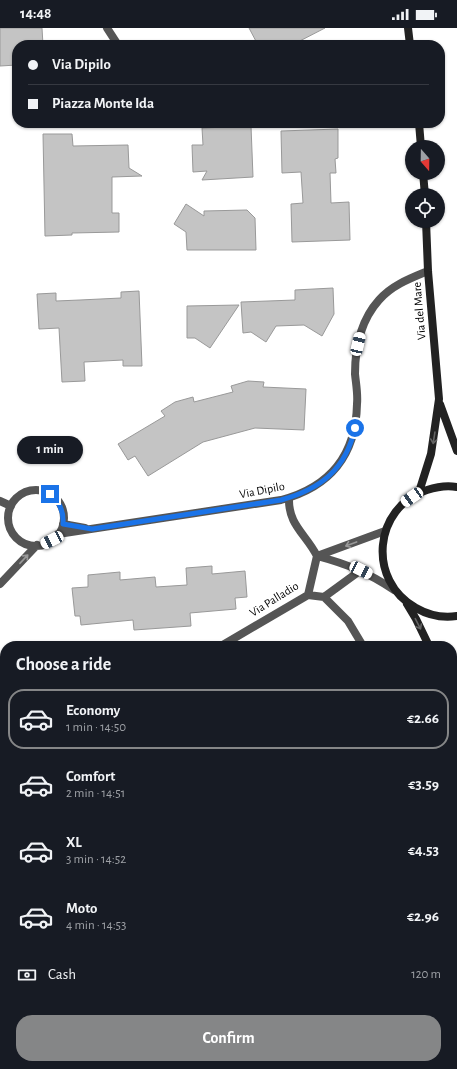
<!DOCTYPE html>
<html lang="en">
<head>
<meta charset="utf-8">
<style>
  body { margin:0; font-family:"Alegreya Sans",sans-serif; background:#20242c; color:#f1f3f6; height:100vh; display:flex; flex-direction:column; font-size:15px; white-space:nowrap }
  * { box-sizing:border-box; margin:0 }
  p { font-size:13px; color:#9ea1a6 }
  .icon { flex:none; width:22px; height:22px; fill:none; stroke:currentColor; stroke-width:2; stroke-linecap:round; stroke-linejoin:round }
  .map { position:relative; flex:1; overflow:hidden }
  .details { position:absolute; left:0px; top:613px; width:457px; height:428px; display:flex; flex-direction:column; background:#171b24; border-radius:16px 16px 0 0; box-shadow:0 1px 3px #0004 }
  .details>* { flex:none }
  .banner { position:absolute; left:12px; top:12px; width:433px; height:88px; border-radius:16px; box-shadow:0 1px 3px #0004; display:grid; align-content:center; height:88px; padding:0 16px; background:#171b24 }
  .needle { width:26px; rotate:160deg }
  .tools { position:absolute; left:405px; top:112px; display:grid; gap:8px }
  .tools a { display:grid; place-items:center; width:40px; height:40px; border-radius:50%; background:#171b24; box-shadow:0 1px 3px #0004; font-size:20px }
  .end { position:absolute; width:18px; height:18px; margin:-9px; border:5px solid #1a73e8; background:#fff; box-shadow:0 0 0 2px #fff }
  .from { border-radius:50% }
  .bubble { position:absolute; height:28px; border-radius:14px; background:#171b24; box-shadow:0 1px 3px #0004; font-size:13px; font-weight:700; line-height:28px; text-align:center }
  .car { position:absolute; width:12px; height:24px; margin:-12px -6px; border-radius:5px; box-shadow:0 0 3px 1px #0007; background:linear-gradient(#fff 24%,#345 0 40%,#fff 0 76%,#345 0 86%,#fff 0) }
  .banner b { display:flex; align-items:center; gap:14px; height:38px; font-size:15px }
  .banner b+b { border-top:1px solid #363941 }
  .banner i { width:10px; height:10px; background:#f1f3f6 }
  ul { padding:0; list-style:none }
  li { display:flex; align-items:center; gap:12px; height:60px; margin:0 8px 6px; padding:0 8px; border:2px solid transparent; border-radius:16px }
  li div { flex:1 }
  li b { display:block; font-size:15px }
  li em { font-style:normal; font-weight:700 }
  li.current { border-color:#858687 }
  li>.icon { width:36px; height:36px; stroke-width:1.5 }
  h2 { padding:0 16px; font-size:18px; line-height:48px }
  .pay { display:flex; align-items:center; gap:10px; height:44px; padding:0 16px; font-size:15px }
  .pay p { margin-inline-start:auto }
  .cta { display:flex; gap:8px; margin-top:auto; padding:8px 16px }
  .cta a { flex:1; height:46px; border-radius:16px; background:#858687; color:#fff; font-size:16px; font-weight:700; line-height:46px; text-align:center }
  .status { display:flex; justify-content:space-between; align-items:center; height:28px; padding:0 20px; background:#171b24; direction:ltr }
  .status svg { height:11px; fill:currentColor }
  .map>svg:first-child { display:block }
  .building { fill:#c4c4c4; stroke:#999 }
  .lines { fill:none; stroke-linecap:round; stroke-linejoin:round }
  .street { stroke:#555; stroke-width:8 }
  .secondary { stroke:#222; stroke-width:8 }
  .oneway { stroke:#646464 }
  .oneway2 { stroke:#999 }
  .route { stroke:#1a73e8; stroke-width:5 }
  .labels { text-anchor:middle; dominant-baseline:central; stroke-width:3.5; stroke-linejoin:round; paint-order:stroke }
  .street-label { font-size:12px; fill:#000; stroke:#fff }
</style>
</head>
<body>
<div class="status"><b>14:48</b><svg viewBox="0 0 49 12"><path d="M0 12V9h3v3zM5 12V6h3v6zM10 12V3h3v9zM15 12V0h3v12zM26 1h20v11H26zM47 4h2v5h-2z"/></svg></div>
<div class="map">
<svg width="457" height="1041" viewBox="0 0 457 1041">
  <rect width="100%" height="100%" fill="#fff"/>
  <path class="building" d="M0,0h42l1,17h-26v20l-17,1z
    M249,0h76l-33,17h-34z
    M251,98l2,51 -51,3 5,-9 -14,1 -1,-27h11l-1,-17z
    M338,101v29l-3,1 1,14h-6l1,30 18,-1 1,38 -58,2 -1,-38 12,-1 -2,-31 -19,1 -1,-42z
    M43,106h29l1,12 55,-1 1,23 13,8 -30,1v36h7v19l-47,1v2l-27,1z
    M186,176l18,12v-5l43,-1 8,8 1,32h-69l-1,-18 -12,-8z
    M333,260l1,26 -12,22 -18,-11 -28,1 -10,16 -15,-10 -8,1 -2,-31 54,-2v-10z
    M139,263l3,75h-19v-6l-39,2 1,19 -23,1 -3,-54 -20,1 -2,-35 19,-1v8l24,-1 41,-2v-6z
    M239,277l-29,43 -15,-10h-8v-32z
    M248,353l16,1 -1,5 43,2 -2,41 -49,-2 -52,14 -55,34 -13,-20 -7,4 -10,-16 47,-28 -4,-5 14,-9 18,-5 1,5 39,-10 -2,-6z
    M212,538v8l33,-3 2,26 -12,1 1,11 -46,4 1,13 -57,4 -1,-10 -52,5 -1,-9h-5l-3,-28 16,-1v-12l32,-3v8l35,-3 1,10 31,-2 -1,-17z"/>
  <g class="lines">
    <path class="street" d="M107,0l11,17
      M8 490a28 28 0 1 1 56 0a28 28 0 1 1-56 0Z
      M289,470c-1,27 17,36 28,58 30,8 52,17 77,34
      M0,473l11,5
      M63,496l22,4
      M58,506l223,-34c49,-13 75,-45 76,-96 1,-10 -1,-20 -2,-30 0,-27 6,-54 24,-74 13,-15 32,-22 49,-29
      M317,528l68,-25
      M0,556l37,-39
      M308,567l16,2 24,24 15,25
      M324,569l37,-27
      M221,618l87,-51 9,-39
      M0,748l5,-3
      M0,765h5
      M176,1036l1,5
      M403,1036l1,5
      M454,1041v-64l3,-19"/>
    <path class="secondary" d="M408,0l2,17
      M419,95l2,24
      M423,145l2,22
      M440,376l17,47
      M457,459c-10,-2 -21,0 -30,3 -54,17 -60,91 -11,118 12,7 27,10 41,8
      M419,464l12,-38 8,-55 -11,-128 -2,-50
      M407,576l9,15 13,27
      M457,683l-3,26 3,62"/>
  </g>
  <defs><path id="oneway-shaft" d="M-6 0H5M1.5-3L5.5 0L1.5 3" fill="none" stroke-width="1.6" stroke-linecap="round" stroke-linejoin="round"/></defs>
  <g class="oneway">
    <use href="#oneway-shaft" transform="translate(434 410) rotate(99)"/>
    <use href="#oneway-shaft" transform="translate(418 596) rotate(63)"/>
  </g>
  <g class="oneway2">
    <use href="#oneway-shaft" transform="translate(351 516) rotate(160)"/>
    <use href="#oneway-shaft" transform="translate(24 531) rotate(-47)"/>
  </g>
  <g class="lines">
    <path class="route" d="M50,466c10,8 14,17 13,30l29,5 189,-29c40,-11 65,-31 74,-72"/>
  </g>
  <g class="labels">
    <g class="street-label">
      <text transform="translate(419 283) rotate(-95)">Via del Mare</text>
      <text transform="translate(262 462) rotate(-11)">Via Dipilo</text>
      <text transform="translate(274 571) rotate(-32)">Via Palladio</text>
    </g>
  </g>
</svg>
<div class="tools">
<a><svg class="needle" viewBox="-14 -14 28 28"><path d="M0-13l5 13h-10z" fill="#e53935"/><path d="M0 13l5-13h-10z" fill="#9ea1a6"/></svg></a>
<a><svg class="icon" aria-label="locate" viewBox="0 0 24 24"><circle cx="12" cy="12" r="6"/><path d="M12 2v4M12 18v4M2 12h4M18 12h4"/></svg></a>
</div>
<i class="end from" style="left:355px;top:400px"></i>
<i class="end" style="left:50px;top:466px"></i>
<div class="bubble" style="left:17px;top:408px;width:66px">1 min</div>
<i class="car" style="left:358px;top:316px;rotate:13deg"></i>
<i class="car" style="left:412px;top:469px;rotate:236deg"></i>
<i class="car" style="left:52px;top:512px;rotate:243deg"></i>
<i class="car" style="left:361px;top:542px;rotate:116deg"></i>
<div class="banner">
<b><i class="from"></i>Via Dipilo</b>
<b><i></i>Piazza Monte Ida</b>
</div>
<section class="details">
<h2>Choose a ride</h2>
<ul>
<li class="current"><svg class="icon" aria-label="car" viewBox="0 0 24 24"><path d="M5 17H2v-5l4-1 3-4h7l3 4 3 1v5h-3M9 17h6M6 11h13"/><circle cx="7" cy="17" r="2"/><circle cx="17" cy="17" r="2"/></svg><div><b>Economy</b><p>1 min · 14:50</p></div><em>€2.66</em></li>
<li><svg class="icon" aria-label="car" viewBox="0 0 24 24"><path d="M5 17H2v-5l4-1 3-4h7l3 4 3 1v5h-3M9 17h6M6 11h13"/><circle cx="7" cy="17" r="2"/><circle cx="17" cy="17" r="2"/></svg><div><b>Comfort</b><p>2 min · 14:51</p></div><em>€3.59</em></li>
<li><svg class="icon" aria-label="car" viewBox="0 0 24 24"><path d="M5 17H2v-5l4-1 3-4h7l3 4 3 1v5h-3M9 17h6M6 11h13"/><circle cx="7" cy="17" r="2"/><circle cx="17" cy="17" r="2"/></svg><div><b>XL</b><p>3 min · 14:52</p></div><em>€4.53</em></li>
<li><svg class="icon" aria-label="car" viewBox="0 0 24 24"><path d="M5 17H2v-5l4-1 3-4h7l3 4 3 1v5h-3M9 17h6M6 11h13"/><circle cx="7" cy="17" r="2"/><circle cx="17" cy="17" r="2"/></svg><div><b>Moto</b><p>4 min · 14:53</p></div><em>€2.96</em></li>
</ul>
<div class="pay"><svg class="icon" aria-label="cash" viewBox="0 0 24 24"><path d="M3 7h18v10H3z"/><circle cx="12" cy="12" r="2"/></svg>Cash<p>120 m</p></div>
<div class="cta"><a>Confirm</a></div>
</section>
</div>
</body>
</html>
